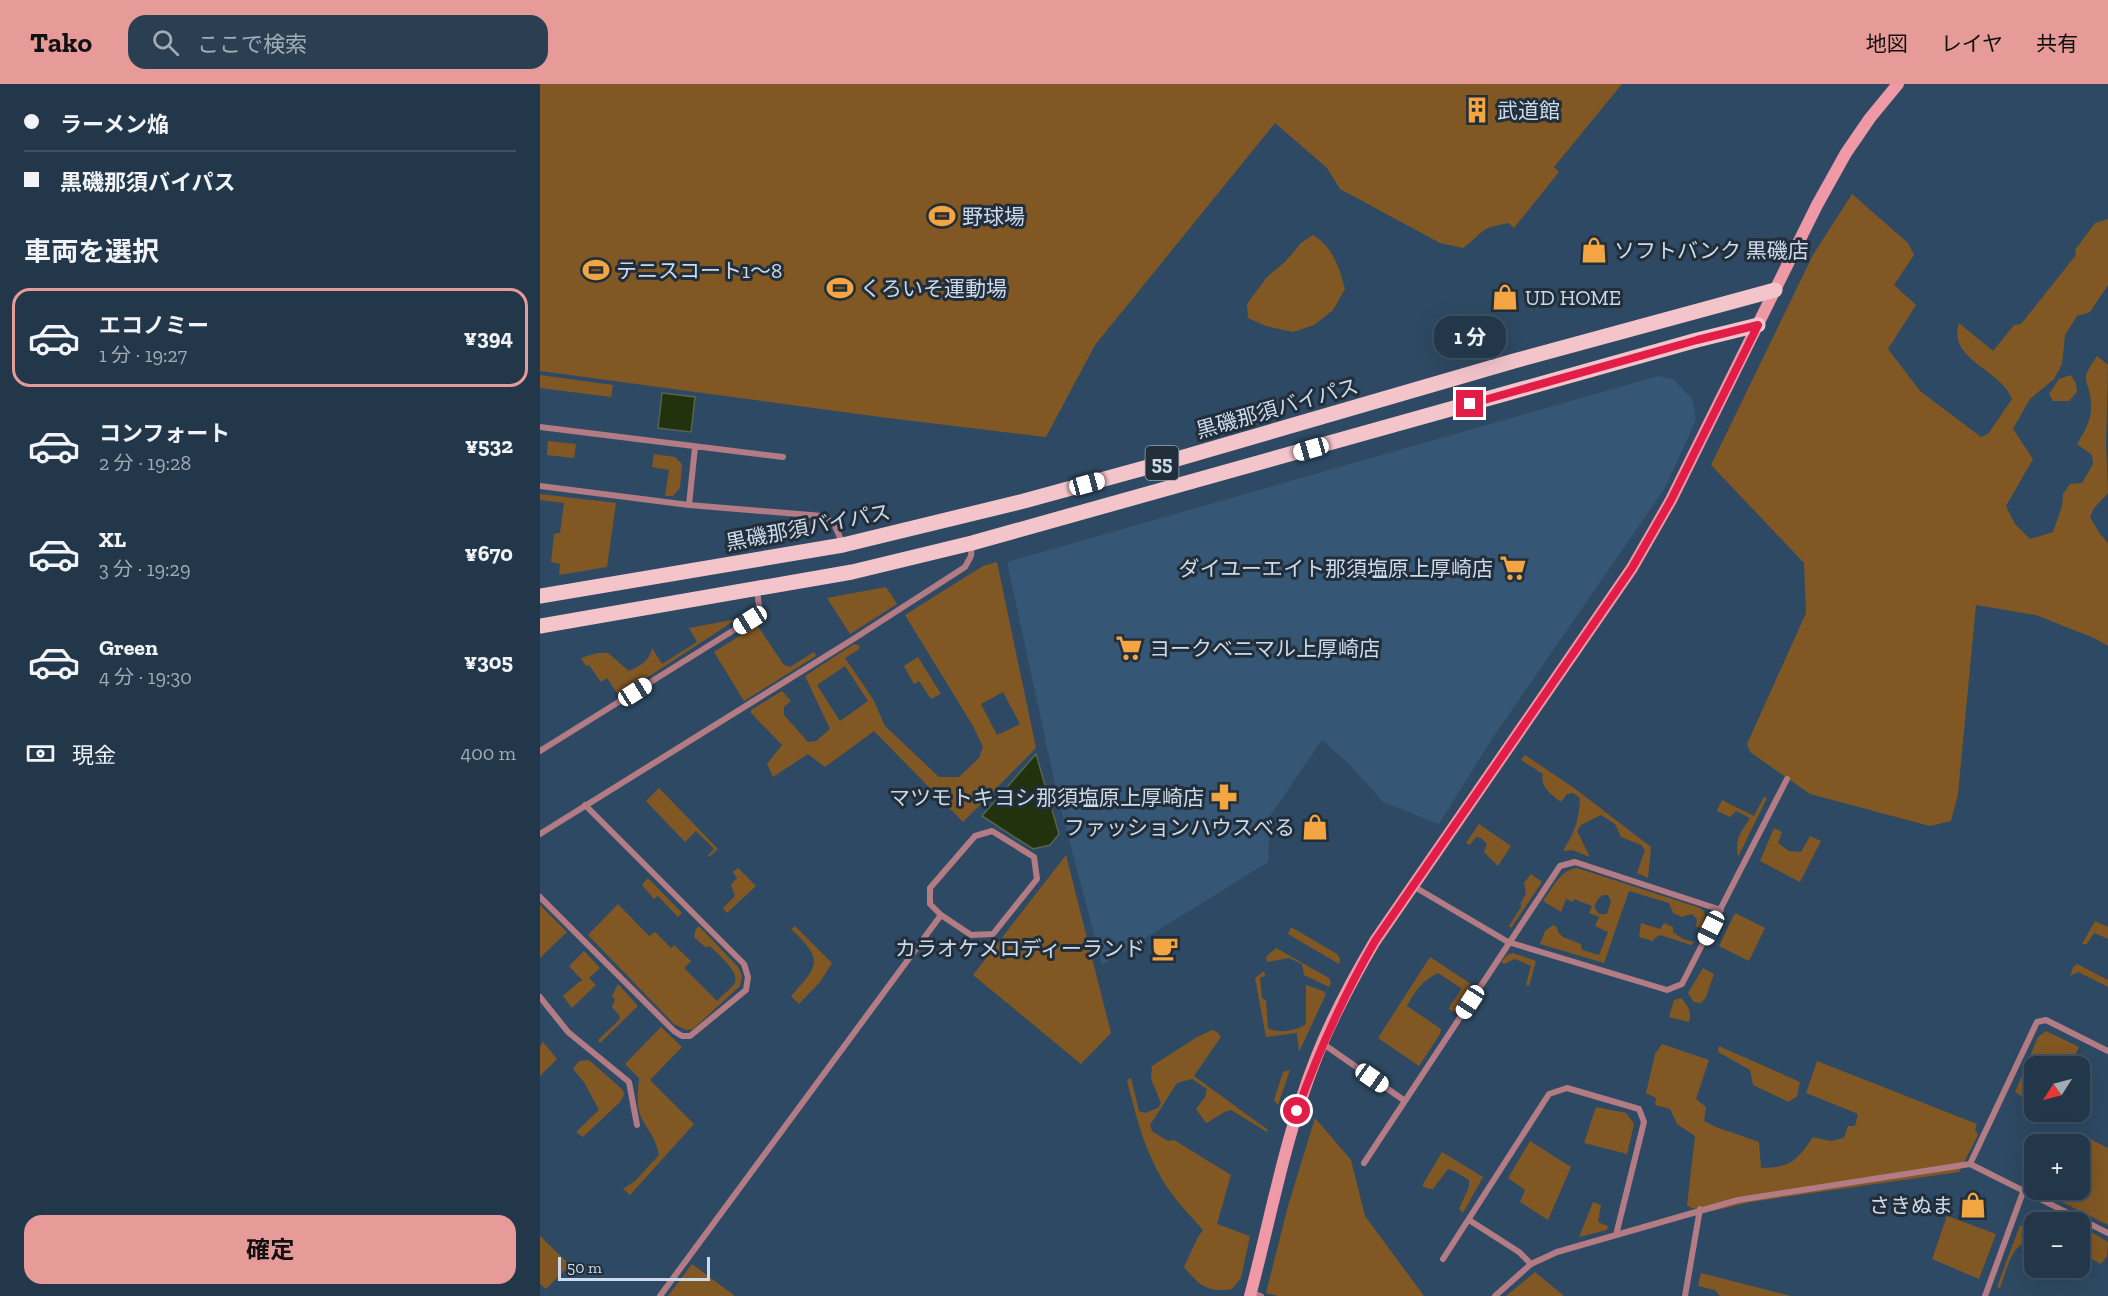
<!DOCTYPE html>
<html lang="ja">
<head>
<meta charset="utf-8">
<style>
  body { margin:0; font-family:"Zilla Slab","Noto Sans JP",serif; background:#2a3f51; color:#f1f3f6; height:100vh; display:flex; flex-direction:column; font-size:22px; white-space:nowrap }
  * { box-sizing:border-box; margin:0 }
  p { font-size:20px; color:#a2acb5 }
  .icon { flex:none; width:33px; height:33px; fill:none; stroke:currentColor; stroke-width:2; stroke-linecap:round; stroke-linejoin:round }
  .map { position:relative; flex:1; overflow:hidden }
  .side { display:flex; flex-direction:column; background:#22374a; width:540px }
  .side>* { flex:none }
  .banner { display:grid; align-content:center; height:132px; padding:0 24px; background:#22374a }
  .needle { width:39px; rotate:234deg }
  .fabs { position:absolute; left:1484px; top:972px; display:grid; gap:12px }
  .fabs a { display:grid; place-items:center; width:66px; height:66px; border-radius:12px; background:#22374a; box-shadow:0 6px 24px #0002,0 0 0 2px #3f5162; font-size:30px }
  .scale { position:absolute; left:18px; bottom:15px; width:152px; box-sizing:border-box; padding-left:6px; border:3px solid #cbdbeb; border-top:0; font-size:16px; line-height:21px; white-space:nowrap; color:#cbdbeb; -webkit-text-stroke:4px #222e3a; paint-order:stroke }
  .end { position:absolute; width:27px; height:27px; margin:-14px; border:8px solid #e11d48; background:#fff; box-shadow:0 0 0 3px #fff }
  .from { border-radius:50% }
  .bubble { position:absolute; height:42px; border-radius:18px; background:#22374a; box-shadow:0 6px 24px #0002,0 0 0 2px #3f5162; font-size:20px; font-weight:700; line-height:42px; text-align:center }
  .car { position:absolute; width:18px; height:36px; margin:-18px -9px; border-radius:8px; box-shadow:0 0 4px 2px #0007; background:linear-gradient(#fff 24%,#345 0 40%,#fff 0 76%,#345 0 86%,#fff 0) }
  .banner b { display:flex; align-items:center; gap:21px; height:57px; font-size:22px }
  .banner b+b { border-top:2px solid #3f5162 }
  .banner i { width:15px; height:15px; background:#f1f3f6 }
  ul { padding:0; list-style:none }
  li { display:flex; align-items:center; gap:18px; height:99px; margin:0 12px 9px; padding:0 12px; border:3px solid transparent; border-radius:18px }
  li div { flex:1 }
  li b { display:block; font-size:22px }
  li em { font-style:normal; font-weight:700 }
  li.selected { border-color:#e69b98 }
  li>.icon { width:54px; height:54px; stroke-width:1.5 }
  h2 { padding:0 24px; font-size:27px; line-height:72px }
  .pay { display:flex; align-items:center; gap:15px; height:66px; padding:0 24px; font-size:22px }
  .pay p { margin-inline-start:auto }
  .button { display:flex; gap:12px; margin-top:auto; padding:12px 24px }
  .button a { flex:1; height:69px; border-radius:18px; background:#e69b98; color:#111; font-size:24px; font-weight:700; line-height:69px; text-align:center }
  header { display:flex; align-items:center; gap:36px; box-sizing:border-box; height:84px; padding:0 30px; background:#e69b98; color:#111 }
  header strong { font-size:28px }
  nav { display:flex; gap:33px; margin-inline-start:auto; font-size:21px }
  .search { width:420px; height:54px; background:#2a3f51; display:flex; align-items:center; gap:15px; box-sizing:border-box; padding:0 21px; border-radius:18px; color:#a2acb5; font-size:22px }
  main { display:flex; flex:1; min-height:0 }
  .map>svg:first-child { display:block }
  .built { fill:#355674 }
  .green { fill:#815824; fill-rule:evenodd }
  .water { fill:#22320d; stroke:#556550; stroke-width:1.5 }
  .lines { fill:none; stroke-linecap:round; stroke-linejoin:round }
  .street { stroke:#b37c84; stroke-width:6 }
  .secondary { stroke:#ef98a6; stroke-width:12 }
  .primary { stroke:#f3c5cb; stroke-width:15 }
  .route { stroke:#e11d48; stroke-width:8 }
  .labels { text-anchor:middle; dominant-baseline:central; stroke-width:6; stroke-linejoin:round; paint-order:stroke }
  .shield { fill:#222e3a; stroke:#98a7b6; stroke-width:1.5 }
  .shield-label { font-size:20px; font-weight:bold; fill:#cbdbeb }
  .poi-label { font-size:21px; fill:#cbdbeb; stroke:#222e3a; text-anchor:start }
  .street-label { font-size:21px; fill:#cbdbeb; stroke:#222e3a }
</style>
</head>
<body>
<header>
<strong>Tako</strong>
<div class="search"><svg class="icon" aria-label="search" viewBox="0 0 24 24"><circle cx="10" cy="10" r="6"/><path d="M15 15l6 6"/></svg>ここで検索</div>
<nav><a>地図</a><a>レイヤ</a><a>共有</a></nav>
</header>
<main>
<section class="side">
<div class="banner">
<b><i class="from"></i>ラーメン焔</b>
<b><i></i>黒磯那須バイパス</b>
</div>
<h2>車両を選択</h2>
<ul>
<li class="selected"><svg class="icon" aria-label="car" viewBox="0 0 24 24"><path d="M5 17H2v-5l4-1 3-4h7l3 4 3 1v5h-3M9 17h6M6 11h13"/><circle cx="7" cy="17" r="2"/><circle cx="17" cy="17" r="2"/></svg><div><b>エコノミー</b><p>1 分 · 19:27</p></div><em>¥394</em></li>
<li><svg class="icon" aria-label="car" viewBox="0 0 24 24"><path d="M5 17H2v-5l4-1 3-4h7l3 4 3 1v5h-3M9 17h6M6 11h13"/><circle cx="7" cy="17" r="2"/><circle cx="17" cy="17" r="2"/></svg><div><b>コンフォート</b><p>2 分 · 19:28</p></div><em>¥532</em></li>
<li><svg class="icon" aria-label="car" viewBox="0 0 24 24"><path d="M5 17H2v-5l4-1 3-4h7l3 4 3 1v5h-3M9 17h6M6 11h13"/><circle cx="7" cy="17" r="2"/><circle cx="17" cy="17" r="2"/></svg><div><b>XL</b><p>3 分 · 19:29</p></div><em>¥670</em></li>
<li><svg class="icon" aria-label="car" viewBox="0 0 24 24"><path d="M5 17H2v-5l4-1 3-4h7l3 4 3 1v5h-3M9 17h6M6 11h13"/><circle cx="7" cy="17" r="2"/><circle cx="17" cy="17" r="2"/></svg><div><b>Green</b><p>4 分 · 19:30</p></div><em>¥305</em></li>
</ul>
<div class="pay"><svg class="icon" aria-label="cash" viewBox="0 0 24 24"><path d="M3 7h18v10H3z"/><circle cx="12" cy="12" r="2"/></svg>現金<p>400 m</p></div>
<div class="button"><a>確定</a></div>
</section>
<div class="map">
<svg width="1568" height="1212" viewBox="0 0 1568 1212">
  <rect width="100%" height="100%" fill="#2e4963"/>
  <path class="built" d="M1118,292l15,3 20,21 3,20 -31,68 -171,248 -55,88 -56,-22 -33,-37 -28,-25 -52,76 -2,46 -166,103 -44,-167 -51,-236z"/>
  <path class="green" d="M0,0h1082l-68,83 5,5 -45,56 -6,-5c-8,2 -19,3 -25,8 -7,5 -12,12 -20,17l-23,-5 -100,-54 -13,-21 -52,-45 -180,222 -49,92 -166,-20 -340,-46z
    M1312,110l56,49 6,12 -20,30 22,20 -28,44 32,42 61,46 7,-3 24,-35c-11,-30 -65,-39 -53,-76l34,28 21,-26 7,-1 55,-69 -1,-5 20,-27 13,-4v66l-18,27 -13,4 -12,19 -3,29 -8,15 -24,20 -17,30 20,30 -27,47 9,18 15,15 23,-7 9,-26 1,-12 7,-10 12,-1 11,-19 -1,-9 -15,-11c8,-13 15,-24 14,-40 -1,-26 -14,-20 6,-48l11,9 -2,79 2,49 -14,15 -4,9 10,17 8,9v103l-14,-8 -58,-23 -60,-10 -18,189 -7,27 -21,5 -120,-32 -60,-42 -3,-8 59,-131 -2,-50 -93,-98 102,-210z
    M773,151c20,12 26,32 32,54l-12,21 -19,15 -21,7 -27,-6 -18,-8 -1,-14 20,-27 19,-16 15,-18z
    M0,291l73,10 -2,12 -71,-9z
    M1531,291l5,9 1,8 -8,9h-16l-4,-7 10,-15z
    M8,357l28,3 -2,14 -27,-3z
    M114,370l21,3 7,7 -2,24 -7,8h-8l4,-26 -17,-3z
    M0,410l76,9 -9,64 -48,8 1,-11 -9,-2 3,-28 6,-1 4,-30 -24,-3z
    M254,436l25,3 -1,2 -33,10z
    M457,478l39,186 -73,74 -89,-91 -49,36 -17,-13 -35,23 -6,-13 15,-19 -31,-32v-3l31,-19 9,10 -7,6v8l24,27 8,-1 14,-12 -25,-53 49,-32 6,2 -2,4 -13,8 28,41 12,27 54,51h20l20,-19 4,-11 -10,-21 -68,-111 78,-49zM305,582l23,35 -28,20 -23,-36zM463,608l17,32 -23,11 -16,-31z
    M346,503l11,17 -47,30 -23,-36z
    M197,535l-118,77 -12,-18 -6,4 -12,-17 -3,1 -5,-8 16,-5h11l21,18c12,-6 20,-9 23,-23l10,16 35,-22 -8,-14z
    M217,541l27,40 6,2 24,-15 2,4 -72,45 -30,-49z
    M378,573l23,37 -10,5 -12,-18 -5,3 -10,-18z
    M985,671l49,33 77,59 -3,31 -11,-5 8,-23 -4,-5 -20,-8 -6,-13 -14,-9 -20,10 -4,6 13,26 -18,-7 -9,1c12,-20 16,-30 17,-53l-7,-5 -6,1 -6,8c-9,-7 -22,-16 -18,-28l-22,-14z
    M119,704l59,61 -9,8 -1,-2 6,-6 -18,-18 -11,11 -39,-41z
    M1224,713l3,1 -29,59c-3,-21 2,-22 12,-39l-14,-7 -6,6 -13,-6 5,-11 32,16z
    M939,740l32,22 -13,20 -14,-14 3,-8 -6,-6 -5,-1 -6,8 -4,-2z
    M1234,744l8,4 -4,11 11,8 12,1 9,-16 11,5 -21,41 -40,-21z
    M526,771l45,178 -30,31 -108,-89z
    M198,784l18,18 -29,27 -4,-5 12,-12 -4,-11 6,-7 -4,-6z
    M1037,784l123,40 4,3 1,6 -4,11 -5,-1 1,-8 -5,-5 -10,3 -9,-4 -4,-10 -40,-12 -25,72 -64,-19 5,-13 8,-6 4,2 1,5 5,5 18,7 1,6 17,5 9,-23 -13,-6 4,-9 -10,-4 3,-7 -18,-7 -1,3 -7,-3 -5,13 -18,-11c9,-12 17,-31 34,-33zM1063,811h5l3,6 -4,13h-8l-5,-7 4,-8z
    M991,790l11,8 -31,46 -2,-2 12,-19v-5l5,-8 -2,-11z
    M108,794l34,35 -4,4 -20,-21 -4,3 -12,-14z
    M78,820l31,32 6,-4 16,16 3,-3 17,16 -7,7 33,33c5,-6 13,-11 17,-17 8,-11 -17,-30 -24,-38l-5,1 -11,-10 2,-8 3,-3 39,41 4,9 -2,10 -47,43 -7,1 -12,-6 -86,-89z
    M0,821l27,27 -27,26z
    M1195,829l30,15 -16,33 -30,-15z
    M1555,837l13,6v12l-14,-6 -7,11h-5z
    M1101,839l19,6 4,-6 9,4v5l10,7 11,3 -3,3 -31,-10 -5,3 -2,3 -14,-4z
    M255,842l37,37 -12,19 -21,22 -8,-8c28,-31 33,-36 0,-67z
    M751,843l46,27 3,5 -1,5 -51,-30z
    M736,864l53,30 2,5 -2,4 -25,-12 -2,-11 -13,-6 -22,4 -1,-5z
    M44,867l16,17 -11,10 7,7 -24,23 -9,-12 17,-15h3l-14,-15z
    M973,869l23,8 -7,25 -3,-1 5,-19 -16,-7 -11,5 -3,-2 6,-7z
    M890,873l41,27 -17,28 -5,-3c2,-8 11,-13 12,-21l-23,-15c-15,7 -23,18 -31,33l34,23 -1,5 -21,32 -41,-28z
    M1537,880l31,16v7l-30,-15 -8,4 3,-9z
    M1163,884l11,6 -8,23 -5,6 -7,-1 -6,-9z
    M724,887l1,5 -5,2 2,20 4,2 2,28c9,6 29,3 38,-4v-39l17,6 3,3 -27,58 -2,-19 -31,4 -11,-59z
    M78,900l20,22 -38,37 -2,-3 22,-21 -1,-4 -7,-8 3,-7 -3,-4z
    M1141,914c7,8 11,13 8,24l-20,-5 5,-17z
    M121,943l21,20 -32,33 44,44 -64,71 -7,-6 12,-8 24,-26c-4,-19 -10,-22 -18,-38 -5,-11 -3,-27 -2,-39l-14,-14z
    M672,946l5,2 4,5 -27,39 74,54 -1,2 -36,-22c-10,2 -16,9 -25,13l-10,-14 9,-12 2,-8 -15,-10 -15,4 -27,42 2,6 16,10 6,-1 57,35 -14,49 33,12 -9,42 -9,11c-25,4 -33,-4 -48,-22l14,-30 5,-7c-10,-12 -22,-23 -31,-36 -25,-34 -35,-73 -45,-114l4,-2 8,33 6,2 13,-5 3,-5 -10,-24 1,-13 45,-29z
    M1506,947l33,16 -9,19h-36v39l-19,-13 23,-55z
    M3,958l14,17 -17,17v-30z
    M1122,960l47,16 -13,39 10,8 -2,14 12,6 43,15 2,26c30,0 36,-8 52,-31l17,4 14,-3 4,-12h7l3,-12 -52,-21 11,-32 160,63 -2,6 3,5 -19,37 -208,30 -38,9 -22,-3 -4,-3 8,-69 -18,-12 -7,-15 -15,-4 1,-7 -10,-5 9,-39z
    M1179,962l81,36 -3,14 -8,6 -36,-17 -3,-15 -32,-18z
    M49,976l34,30 1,5 -4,7 -37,35 -7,-5 23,-22 -15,-28 -11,-13 6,-8z
    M750,986l-12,35 -4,-5 9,-28z
    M1056,1023l30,6 8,11 -7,30 -43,-11z
    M775,1034l36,42 14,56 59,80h-146l-12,-3 22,-87z
    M1538,1049l30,15v77l-62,-31 2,-4h31v-46h-7z
    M990,1057l41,26 -23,53 -28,-18 5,-12 -17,-12z
    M902,1068l41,25 -20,36 -4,-4 10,-22v-7l-15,-9 -6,-2 -15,20h-4l-7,-3z
    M1053,1118l8,3 -3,17 10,4 -1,4 -28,7z
    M1407,1132l49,18 -17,45 -47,-20z
    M1480,1141l12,5 -5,13c-15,0 -22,32 -27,45l-3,-1z
    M1553,1149l15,9 -1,14 -6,8 -15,-8 -6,-6 5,-13z
    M0,1152l30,29 -24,24 -6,-5z
    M152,1180l43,32h-67z
    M995,1188l29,24h-58z
    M1161,1189l90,23h-71l-5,-6 -17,-4z"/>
  <path class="water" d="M122,309l33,4 -4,35 -33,-4z
    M496,670l23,80 -9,11 -17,4 -51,-33z"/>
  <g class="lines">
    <path class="street" d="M0,343l243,30
      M0,402l149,19 134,11 11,8 9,20
      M149,421l6,-58
      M0,667l210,-131 9,-13 -2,-18
      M452,747l42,26 3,22 -44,55 -22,1 -30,-20 -11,-11v-16l45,-52z
      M0,750l315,-196 110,-71 6,-11 1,-13
      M873,802l95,56 159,48 15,-6 105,-205
      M0,813l134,134 8,5h8l56,-46 2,-13 -4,-13 -159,-159
      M0,913l28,35 61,50 8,43
      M782,959l83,58
      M1568,967l-62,-31 -9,2 -67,142 138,69
      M824,1079l196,-297 15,-4 146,48
      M929,1136l50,32 12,12
      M903,1175l106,-165 18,-6 72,21 5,13 -28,113
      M711,1209l10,3
      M120,1212l281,-381
      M955,1212l36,-32 26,-12 181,-52 232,-36
      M1145,1212l15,-87
      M1445,1212l38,-104"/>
    <path class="secondary" d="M710,1212c21,-79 35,-159 65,-235 16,-42 37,-81 60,-120l257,-373 39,-68 146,-295 29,-52 24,-35 28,-34"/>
    <path class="primary" d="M0,512l303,-51 181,-44 146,-40 344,-100 261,-71
      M0,542l312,-54 120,-29 725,-203 61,-15"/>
  </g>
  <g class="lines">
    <path class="route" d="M757,1027c22,-61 45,-113 78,-170l257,-373 39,-68 87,-175 -61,15 -227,64"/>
  </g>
  <defs>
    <g id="building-bare" transform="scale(2.07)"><path d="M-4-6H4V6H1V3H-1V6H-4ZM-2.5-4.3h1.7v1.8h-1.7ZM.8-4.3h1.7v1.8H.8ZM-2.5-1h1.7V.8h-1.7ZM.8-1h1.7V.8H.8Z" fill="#f2a541" stroke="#222e3a" stroke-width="2.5" paint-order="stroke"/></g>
    <g id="stadium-bare" transform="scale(2.07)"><path d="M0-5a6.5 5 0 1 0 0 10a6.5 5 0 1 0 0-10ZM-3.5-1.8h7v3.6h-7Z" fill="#f2a541" stroke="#222e3a" stroke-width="2.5" paint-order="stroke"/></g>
    <g id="shop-bare" transform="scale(2.07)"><path d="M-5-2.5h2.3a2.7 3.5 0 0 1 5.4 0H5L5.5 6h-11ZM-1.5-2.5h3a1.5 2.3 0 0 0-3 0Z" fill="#f2a541" stroke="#222e3a" stroke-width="2.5" paint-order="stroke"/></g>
    <g id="supermarket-bare" transform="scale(2.07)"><path d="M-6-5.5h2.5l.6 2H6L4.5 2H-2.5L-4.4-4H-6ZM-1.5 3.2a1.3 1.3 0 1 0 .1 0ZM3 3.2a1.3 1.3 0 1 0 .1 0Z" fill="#f2a541" stroke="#222e3a" stroke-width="2.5" paint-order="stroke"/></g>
    <g id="pharmacy-bare" transform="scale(2.07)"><path d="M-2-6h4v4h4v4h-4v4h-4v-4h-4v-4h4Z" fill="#f2a541" stroke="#222e3a" stroke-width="2.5" paint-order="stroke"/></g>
    <g id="cafe-bare" transform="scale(2.07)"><path d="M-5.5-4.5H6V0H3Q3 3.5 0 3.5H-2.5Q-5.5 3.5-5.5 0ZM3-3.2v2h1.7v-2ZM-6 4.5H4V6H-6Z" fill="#f2a541" stroke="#222e3a" stroke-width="2.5" paint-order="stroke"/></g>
  </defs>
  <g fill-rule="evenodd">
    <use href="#building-bare" x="937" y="26"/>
    <use href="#stadium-bare" x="402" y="132"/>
    <use href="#shop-bare" x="1054" y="166"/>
    <use href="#stadium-bare" x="56" y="186"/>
    <use href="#stadium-bare" x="300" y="204"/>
    <use href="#shop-bare" x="965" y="213"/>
    <use href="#supermarket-bare" x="973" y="484"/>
    <use href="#supermarket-bare" x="589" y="564"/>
    <use href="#pharmacy-bare" x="684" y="713"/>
    <use href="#shop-bare" x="775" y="743"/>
    <use href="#cafe-bare" x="625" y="864"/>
    <use href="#shop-bare" x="1433" y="1121"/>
  </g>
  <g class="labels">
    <rect class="shield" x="605.5" y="362" width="33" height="34" rx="4.5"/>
    <g class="shield-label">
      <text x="622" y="379">55</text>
    </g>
    <g class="poi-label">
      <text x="957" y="26">武道館</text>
      <text x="422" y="132">野球場</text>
      <text x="1074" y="166">ソフトバンク 黒磯店</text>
      <text x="76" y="186">テニスコート1～8</text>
      <text x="320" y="204">くろいそ運動場</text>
      <text x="985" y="213">UD HOME</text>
      <text x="953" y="484" text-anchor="end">ダイユーエイト那須塩原上厚崎店</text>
      <text x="609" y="564">ヨークベニマル上厚崎店</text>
      <text x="664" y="713" text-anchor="end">マツモトキヨシ那須塩原上厚崎店</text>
      <text x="755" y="743" text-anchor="end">ファッションハウスべる</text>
      <text x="605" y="864" text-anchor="end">カラオケメロディーランド</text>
      <text x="1413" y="1121" text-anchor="end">さきぬま</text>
    </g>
    <g class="street-label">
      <text transform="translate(737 324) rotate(-16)">黒磯那須バイパス</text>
      <text transform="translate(268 443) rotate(-11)">黒磯那須バイパス</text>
    </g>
  </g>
</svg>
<div class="fabs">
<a><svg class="needle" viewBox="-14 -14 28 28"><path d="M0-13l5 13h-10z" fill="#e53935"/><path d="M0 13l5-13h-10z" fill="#a2acb5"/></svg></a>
<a>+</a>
<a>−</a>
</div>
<div class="scale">50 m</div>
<i class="end from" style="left:757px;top:1027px"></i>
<i class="end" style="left:930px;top:320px"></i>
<div class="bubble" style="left:894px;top:232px;width:72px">1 分</div>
<i class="car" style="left:771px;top:365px;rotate:254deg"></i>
<i class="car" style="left:547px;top:400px;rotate:75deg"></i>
<i class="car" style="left:210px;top:536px;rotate:238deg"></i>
<i class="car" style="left:95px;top:608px;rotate:58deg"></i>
<i class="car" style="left:1171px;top:844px;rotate:207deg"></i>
<i class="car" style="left:930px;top:918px;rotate:213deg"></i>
<i class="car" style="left:832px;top:994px;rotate:125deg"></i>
</div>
</main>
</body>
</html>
